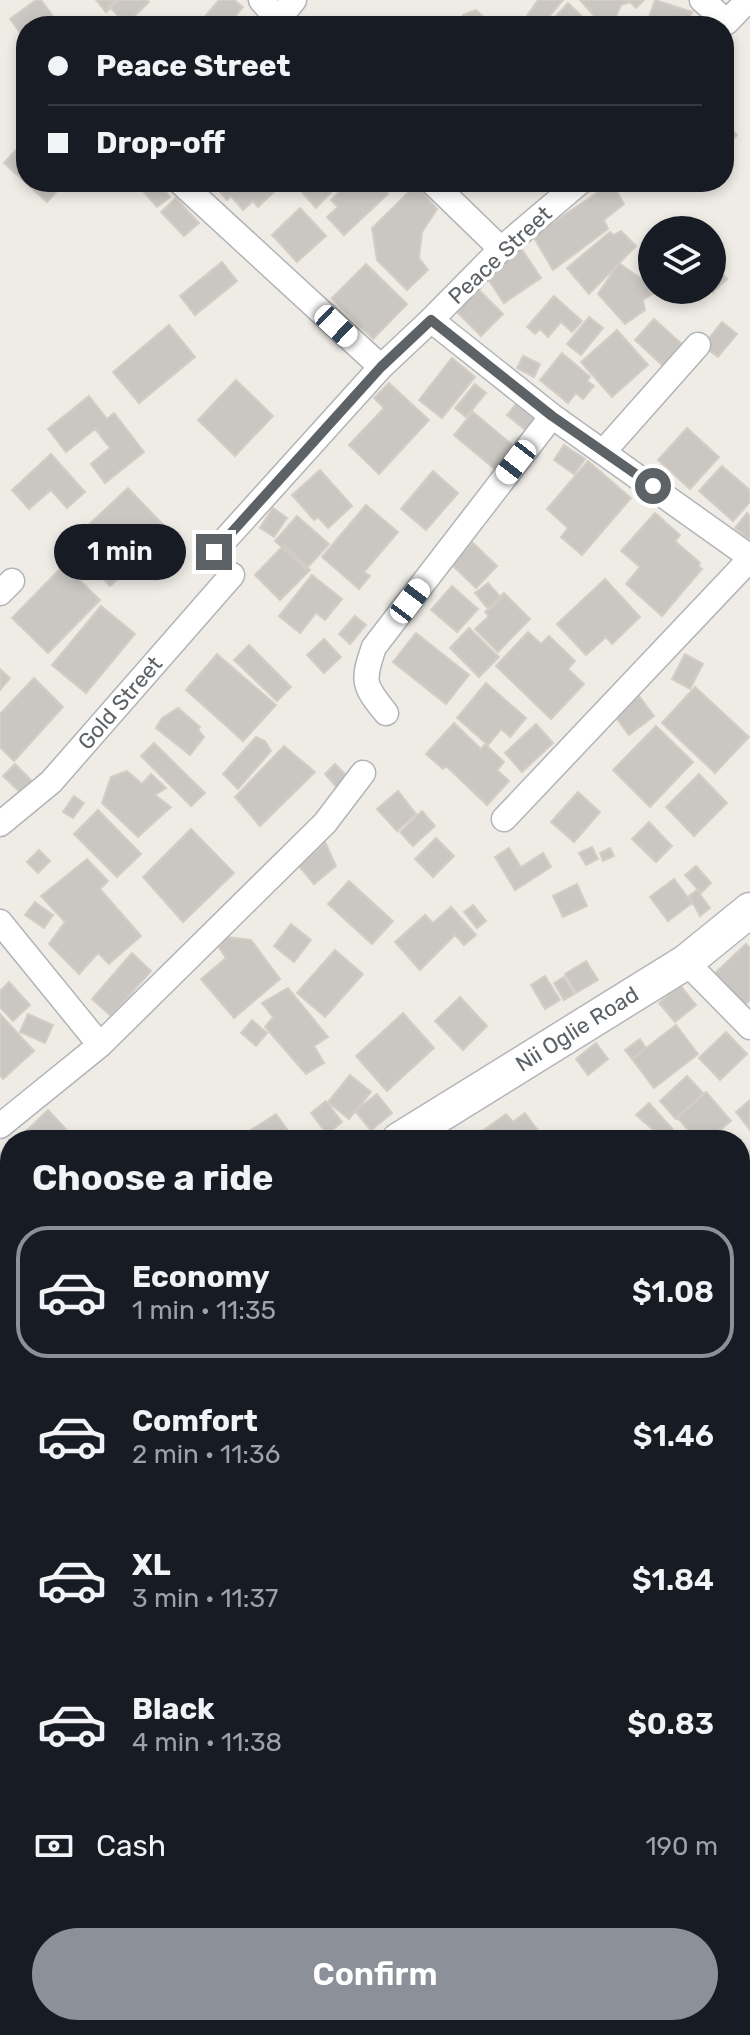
<!DOCTYPE html>
<html lang="en">
<head>
<meta charset="utf-8">
<style>
  body { margin:0; font-family:Rubik,sans-serif; background:#20242c; color:#f1f3f6; height:100vh; display:flex; flex-direction:column; font-size:30px; white-space:nowrap }
  * { box-sizing:border-box; margin:0 }
  p { font-size:26px; color:#9ea1a6 }
  .icon { flex:none; width:44px; height:44px; fill:none; stroke:currentColor; stroke-width:2; stroke-linecap:round; stroke-linejoin:round }
  .map { position:relative; flex:1; overflow:hidden }
  .side { position:absolute; left:0px; top:1130px; width:750px; height:906px; display:flex; flex-direction:column; background:#171b24; border-radius:32px 32px 0 0; box-shadow:0 4px 12px #0003 }
  .side>* { flex:none }
  .guide { position:absolute; left:16px; top:16px; width:718px; height:176px; border-radius:32px; box-shadow:0 4px 12px #0003; display:grid; align-content:center; height:176px; padding:0 32px; background:#171b24 }
  .controls { position:absolute; left:638px; top:216px; display:grid; gap:16px }
  .controls a { display:grid; place-items:center; width:88px; height:88px; border-radius:50%; background:#171b24; box-shadow:0 4px 12px #0003; font-size:40px }
  .end { position:absolute; width:36px; height:36px; margin:-18px; border:10px solid #5d6266; background:#fff; box-shadow:0 0 0 4px #fff }
  .from { border-radius:50% }
  .bubble { position:absolute; height:56px; border-radius:28px; background:#171b24; box-shadow:0 4px 12px #0003; font-size:26px; font-weight:600; line-height:56px; text-align:center }
  .car { position:absolute; width:24px; height:48px; margin:-24px -12px; border-radius:10px; box-shadow:0 0 6px 2px #0007; background:linear-gradient(#fff 24%,#345 0 40%,#fff 0 76%,#345 0 86%,#fff 0) }
  .guide b { display:flex; align-items:center; gap:28px; height:76px; font-size:30px }
  .guide b+b { border-top:2px solid #363941 }
  .guide i { width:20px; height:20px; background:#f1f3f6 }
  ul { padding:0; list-style:none }
  li { display:flex; align-items:center; gap:24px; height:132px; margin:0 16px 12px; padding:0 16px; border:4px solid transparent; border-radius:32px }
  li div { flex:1 }
  li b { display:block; font-size:30px }
  li em { font-style:normal; font-weight:600 }
  li.selected { border-color:#8c9099 }
  li>.icon { width:72px; height:72px; stroke-width:1.5 }
  h2 { padding:0 32px; font-size:36px; line-height:96px }
  .pay { display:flex; align-items:center; gap:20px; height:88px; padding:0 32px; font-size:30px }
  .pay p { margin-inline-start:auto }
  .button { display:flex; gap:16px; margin-top:auto; padding:16px 32px }
  .button a { flex:1; height:92px; border-radius:48px; background:#8c9099; color:#fff; font-size:32px; font-weight:600; line-height:92px; text-align:center }
  .map>svg:first-child { display:block }
  .building { fill:#cac7c3; stroke:#d4cdc4; stroke-width:2 }
  .lines { fill:none; stroke-linecap:round; stroke-linejoin:round }
  .street-casing { stroke:#b1b4b8; stroke-width:27 }
  .secondary-casing { stroke:#b2b6ba; stroke-width:37 }
  .street { stroke:#fff; stroke-width:24 }
  .secondary { stroke:#fff; stroke-width:34 }
  .rail { stroke:#b4b5b6; stroke-width:6; stroke-dasharray:2 10; stroke-linecap:butt }
  .route { stroke:#5d6266; stroke-width:10 }
  .labels { text-anchor:middle; dominant-baseline:central; stroke-width:7; stroke-linejoin:round; paint-order:stroke }
  .street-label { font-size:22px; fill:#5d6266; stroke:#fff }
</style>
</head>
<body>
<div class="map">
<svg width="750" height="2035" viewBox="0 0 750 2035">
  <rect width="100%" height="100%" fill="#efece6"/>
  <path class="building" d="M36,0h5l19,26h-34v15l-16,-22z
    M96,0h23l-13,12z
    M116,0h31l2,2 -23,22 -17,-18z
    M219,0h15l9,7 -16,19h-30z
    M538,0h25l-22,26h-21z
    M580,0h64l-8,8 -6,-6 -9,3 -5,11 8,6 -5,4h-16z
    M655,0l37,12 -5,14h-41z
    M568,3l24,23h-45z
    M476,10l17,16h-34l4,-11z
    M729,127l8,8 -11,12 -2,-15z
    M26,139v43h39l-18,20 -43,-39z
    M135,182h22l13,15 -13,10z
    M231,182h46l3,4 -22,21 -5,-6 -10,9 -12,-14 -4,4 -7,-8z
    M293,182h48l-25,26z
    M350,182h27l11,12 -44,41 -17,-18 11,-10 -7,-7z
    M612,183l12,21 -20,16 4,9 -55,41 -20,-34z
    M416,185l21,24 -15,23 -3,26 9,12 -21,20 -30,-30 -5,-32z
    M176,198l23,25 -15,13 -23,-24z
    M300,208l26,28 -29,26 -25,-27z
    M621,231l15,15 -47,48 -22,-26 43,-36 4,3z
    M521,248l20,30 -37,25 -20,-30z
    M222,262l15,19 -42,34 -15,-19z
    M619,263l25,18 10,12 -11,7 2,10 -20,14 -27,-30z
    M366,264l41,40 -34,35 -41,-41z
    M716,267l11,12 -14,13 -1,-20z
    M477,288l26,26 -22,22 -26,-26z
    M554,296l28,25 -10,11 -11,-10 -13,15 -8,-8 -5,5 -8,-7z
    M589,317l14,11 -22,27 -14,-11z
    M654,319l28,25 -19,22 -28,-26z
    M722,322l15,12 -19,23 -15,-11z
    M169,325l26,32 -56,46 -26,-31z
    M617,330l31,35 -36,32 -31,-35z
    M562,353l28,24 -3,4 7,5 -11,13 -7,-6 -8,10 -28,-23z
    M523,356l17,8 -6,13 -17,-9z
    M452,358l23,19 -33,41 -23,-18z
    M236,380l37,36 -38,40 -37,-36z
    M389,383l40,37 -50,54 -30,-29 35,-37 -10,-10z
    M475,384l11,9 -20,24 -11,-9z
    M89,396l18,23 7,-6 30,39 -39,31 -14,-19 19,-16 -15,-19 -29,23 -18,-23z
    M517,403l27,24 -9,11 -28,-23z
    M473,412l43,36 -19,23 -43,-36z
    M687,428l32,29 -29,32 -32,-29z
    M564,445l21,14 -11,15 -20,-14z
    M51,454l34,38 -18,16 -16,-18 -22,19 -17,-19z
    M588,461l43,37 -49,57 -21,-18 7,-9 -21,-19z
    M722,466l28,24v12l-17,19 -34,-30z
    M320,470l32,36 -24,22 -10,-11 -4,3 -22,-25z
    M433,471l25,22 -32,37 -25,-21z
    M128,488l41,43 -59,55 -41,-43z
    M366,505l32,27 -34,40 6,4 -11,13 -37,-32z
    M273,508l14,10 -13,19 -14,-9z
    M655,513l25,22 -5,6 25,22 -2,3 4,3 -40,47 -36,-32 14,-17 -19,-16z
    M747,513l3,3v24l-15,-12z
    M297,516l32,28 -23,25 -31,-28z
    M472,542l25,24 -21,22 -24,-23z
    M284,545l26,25 -30,30 -25,-25z
    M64,565l36,35 -52,53 -36,-35z
    M312,575l30,24 -17,21 -9,-7 -16,20 -21,-17z
    M605,579l35,38 -28,27 -6,-7 -20,18 -29,-31z
    M488,583l14,16 -13,11 -14,-17z
    M452,586l26,23 -21,23 -26,-22z
    M504,593l26,26 -32,33 -23,-23 14,-13 -4,-4z
    M101,606l34,28 -49,59 -34,-28z
    M355,616l11,9 -16,19 -11,-10z
    M469,628l30,29 -20,20 -29,-29z
    M528,632l13,12 8,-8 26,25 -7,8 16,15 -33,35 -55,-53z
    M416,633l53,42 -23,29 -53,-42z
    M324,639l17,18 -17,16 -17,-18z
    M249,645l42,42 -14,14 -43,-41z
    M217,654l59,51 -33,36 -57,-51z
    M685,654l18,10 -13,25 -18,-10z
    M0,669l10,9 -10,12z
    M34,678l29,29 -49,54 -14,-14v-33z
    M486,683l40,35 -16,19 -9,-8 -13,16 -31,-27z
    M695,687l54,50 -34,36 -53,-50z
    M639,696l15,20 -25,19 -15,-20z
    M178,708l22,19 -2,3 6,7 -14,18 -34,-27 6,-10z
    M454,723l27,26 4,-5 19,18 -7,8 12,11 -22,24 -41,-39 -3,3 -17,-15z
    M536,724l17,19 -31,29 -17,-19z
    M656,726l37,36 -43,45 -37,-37z
    M256,737l9,4 6,10 -33,38 -15,-15z
    M154,743l51,50 -14,13 -50,-50z
    M284,746l31,26 -55,54 -25,-29z
    M15,764l18,18 -11,12 -19,-18z
    M335,764l14,14 -11,11 -13,-15z
    M127,771l15,13 9,-10 15,14 -11,7 16,12 -33,30 -36,-34 9,-26z
    M699,774l28,29 -33,33 -28,-29z
    M398,791l18,23 -19,17 -20,-22z
    M578,792l22,20 -26,30 -23,-20z
    M74,796l10,7 -11,15 -10,-6z
    M98,810l43,44 -24,23 -43,-43z
    M422,811l13,15 -22,20 -13,-14z
    M649,822l23,24 -16,16 -24,-23z
    M191,829l43,44 -51,49 -40,-45z
    M436,838l18,18 -21,21 -18,-18z
    M325,842l11,24 -22,18 -15,-18z
    M592,847l6,12 -12,6 -7,-12z
    M509,848l12,19 22,-14 8,14 -36,23 -20,-33z
    M610,848l4,8 -11,5 -3,-8z
    M39,850l11,11 -12,12 -11,-11z
    M87,859l21,22 -8,8 41,47 -32,28 -11,-11 -19,21 -30,-30 16,-22 -24,-26z
    M696,866l15,17 -10,10 -16,-18z
    M674,879l18,24 -24,18 -18,-24z
    M349,881l44,40 -21,23 -44,-40z
    M577,884l10,22 -24,11 -10,-21z
    M697,890l13,18 -10,8 -11,-20z
    M35,902l18,13 -9,13 -19,-13z
    M473,905l13,16 -9,7 -13,-16z
    M451,907l25,28 -12,10 -9,-10 -35,35 -25,-28 30,-27 8,8z
    M291,924l20,16 -17,22 -20,-16z
    M227,937l24,3 29,39 -46,39 -33,-39 25,-21 -7,-11z
    M746,944l4,4v52l-6,6 -30,-32z
    M335,950l28,24 -38,43 -28,-24z
    M132,953l19,18 -40,45 -19,-17z
    M586,961l12,19 -22,13 -11,-19z
    M545,976l15,24 -15,9 -14,-24z
    M564,977l10,17 -10,6 -10,-17z
    M9,982l21,23 -17,16 -13,-14v-16z
    M680,985l16,20 -21,17 -16,-19z
    M288,988l40,49 -14,9 10,17 -18,11 -41,-47 8,-10 -11,-14z
    M460,997l27,29 -24,24 -28,-29z
    M403,1013l31,35 -47,43 -31,-35z
    M0,1014l34,37 -31,28 -3,-4z
    M28,1014l25,11 -8,18 -25,-11z
    M252,1020l15,13 -11,13 -15,-13z
    M676,1025l22,29 -44,34 -22,-29z
    M726,1032l21,22 -27,26 -21,-22z
    M640,1039l6,9 -14,11 -7,-9z
    M596,1043l12,16 -20,16 -12,-16z
    M350,1075l21,17 -22,27 -21,-17z
    M687,1076l17,18 -28,25 -16,-18z
    M706,1092l25,29 -23,19h-11l-20,-23z
    M377,1094l15,19 -21,17 -16,-19z
    M750,1100v30l-14,-18z
    M326,1101l16,21 -15,12 -16,-21z
    M649,1103l26,29 -10,8 -29,-25z
    M48,1110l28,30h-59z
    M525,1113l20,27h-65l-3,-5 29,-21 7,8z
    M276,1114l16,22 -7,4h-35l-2,-8z
    M750,1151v29l-10,-11v-6z
    M0,1152l10,11v26l-5,5 -5,-4z
    M740,1180l10,11 -10,10z
    M750,1193v42l-6,5 -4,-4v-33z
    M740,1262l10,9v6l-10,11z
    M750,1278v47l-10,-9v-27z
    M0,1285l10,11v13l-10,10z
    M740,1374l10,9v25l-10,11z
    M0,1425l10,13v38l-10,8z
    M750,1471v58l-10,-8v-37z
    M10,1512v36l-10,-11v-15z
    M10,1727v26l-8,6 -2,-24z
    M750,1783v28l-10,-12v-7z
    M740,1813l10,11v9l-10,9z
    M750,1851v54l-7,7 -3,-3v-47z
    M0,2013l10,8v5l14,7 -2,2h-22z
    M25,2026h32l-7,9h-15z
    M105,2026h7l11,9h-25z
    M131,2026h38l-8,9h-20z
    M259,2026h29l-10,9h-11z
    M337,2026h9l6,6 -17,3 -4,-3z"/>
  <g class="lines">
    <g class="street-casing">
      <path id="street" d="M261,0l23,26
        M702,0l25,22 21,-22
        M273,26l21,-26
        M180,182l201,185
        M432,182l69,67
        M580,182l-79,67 -70,71 121,96 198,141
        M604,451l94,-106
        M214,552l167,-185 50,-47
        M0,593l12,-12
        M386,713c-23,-28 -24,-32 -12,-66l178,-231
        M504,819l246,-260
        M0,824l51,-42 181,-207
        M0,922l100,123 -100,81
        M686,962l64,65
        M100,1045l225,-222 38,-50
        M740,1347l10,9
        M740,1560l10,9
        M0,1586l10,8
        M0,1663l10,8
        M740,1709l10,-8
        M740,2004l10,-9
        M186,2035l8,-9
        M705,2035l10,-9"/>
    </g>
    <g class="secondary-casing">
      <path id="secondary" d="M399,1140l287,-178 64,-52
        M0,1371l10,-5"/>
    </g>
    <use href="#street" class="street"/>
    <use href="#secondary" class="secondary"/>
    <path class="rail" d="M0,1608l10,9
      M450,2026l9,9"/>
  </g>
  <g class="lines">
    <path class="route" d="M214,552l167,-185 50,-47 121,96 101,70"/>
  </g>
  <g class="labels">
    <g class="street-label">
      <text transform="translate(500 255) rotate(-43)">Peace Street</text>
      <text transform="translate(120 703) rotate(-49)">Gold Street</text>
      <text transform="translate(577 1029) rotate(-32)">Nii Oglie Road</text>
    </g>
  </g>
</svg>
<div class="controls">
<a><svg class="icon" aria-label="layers" viewBox="0 0 24 24"><path d="M12 4l9 5-9 5-9-5zM3 14l9 5 9-5"/></svg></a>
</div>
<i class="end from" style="left:653px;top:486px"></i>
<i class="end" style="left:214px;top:552px"></i>
<div class="bubble" style="left:54px;top:524px;width:132px">1 min</div>
<i class="car" style="left:336px;top:326px;rotate:133deg"></i>
<i class="car" style="left:516px;top:462px;rotate:218deg"></i>
<i class="car" style="left:410px;top:601px;rotate:37deg"></i>
<div class="guide">
<b><i class="from"></i>Peace Street</b>
<b><i></i>Drop-off</b>
</div>
<section class="side">
<h2>Choose a ride</h2>
<ul>
<li class="selected"><svg class="icon" aria-label="car" viewBox="0 0 24 24"><path d="M5 17H2v-5l4-1 3-4h7l3 4 3 1v5h-3M9 17h6M6 11h13"/><circle cx="7" cy="17" r="2"/><circle cx="17" cy="17" r="2"/></svg><div><b>Economy</b><p>1 min · 11:35</p></div><em>$1.08</em></li>
<li><svg class="icon" aria-label="car" viewBox="0 0 24 24"><path d="M5 17H2v-5l4-1 3-4h7l3 4 3 1v5h-3M9 17h6M6 11h13"/><circle cx="7" cy="17" r="2"/><circle cx="17" cy="17" r="2"/></svg><div><b>Comfort</b><p>2 min · 11:36</p></div><em>$1.46</em></li>
<li><svg class="icon" aria-label="car" viewBox="0 0 24 24"><path d="M5 17H2v-5l4-1 3-4h7l3 4 3 1v5h-3M9 17h6M6 11h13"/><circle cx="7" cy="17" r="2"/><circle cx="17" cy="17" r="2"/></svg><div><b>XL</b><p>3 min · 11:37</p></div><em>$1.84</em></li>
<li><svg class="icon" aria-label="car" viewBox="0 0 24 24"><path d="M5 17H2v-5l4-1 3-4h7l3 4 3 1v5h-3M9 17h6M6 11h13"/><circle cx="7" cy="17" r="2"/><circle cx="17" cy="17" r="2"/></svg><div><b>Black</b><p>4 min · 11:38</p></div><em>$0.83</em></li>
</ul>
<div class="pay"><svg class="icon" aria-label="cash" viewBox="0 0 24 24"><path d="M3 7h18v10H3z"/><circle cx="12" cy="12" r="2"/></svg>Cash<p>190 m</p></div>
<div class="button"><a>Confirm</a></div>
</section>
</div>
</body>
</html>
